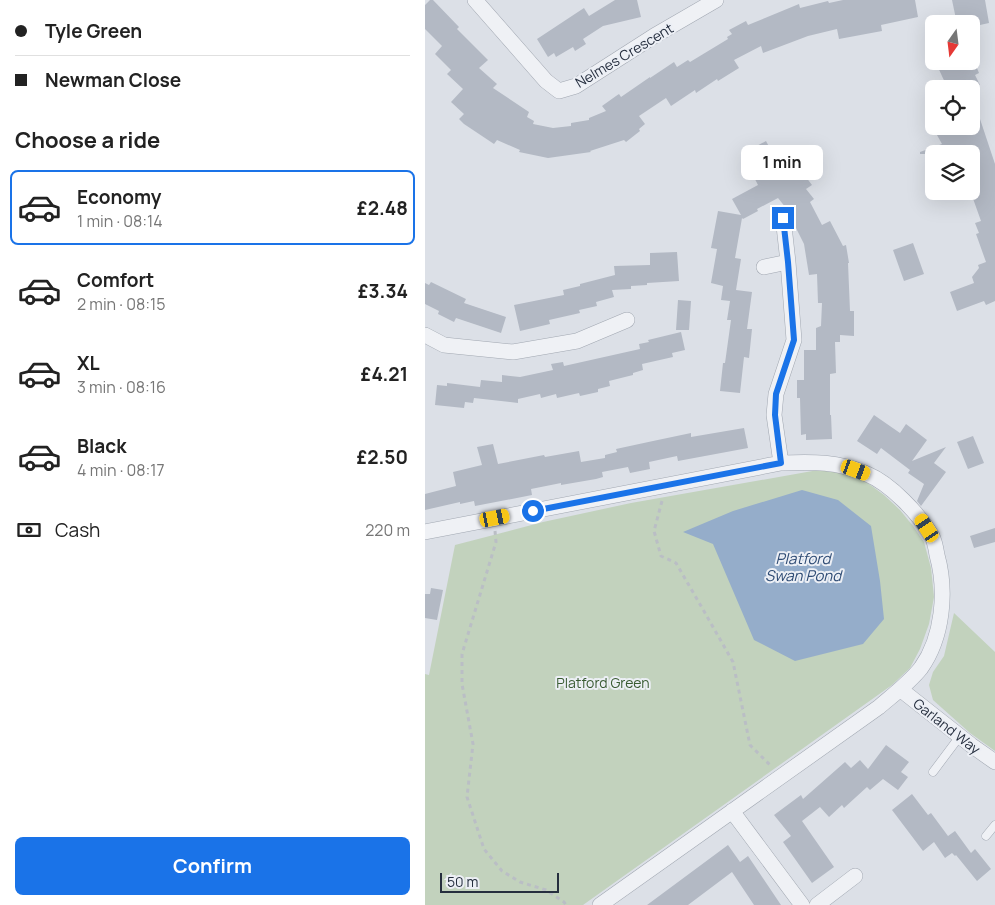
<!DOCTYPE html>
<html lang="en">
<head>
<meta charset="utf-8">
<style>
  body { margin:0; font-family:Manrope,sans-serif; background:#f2f2f2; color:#222; height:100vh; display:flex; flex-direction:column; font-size:19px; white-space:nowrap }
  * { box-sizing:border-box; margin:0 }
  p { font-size:16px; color:#767676 }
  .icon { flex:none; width:28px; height:28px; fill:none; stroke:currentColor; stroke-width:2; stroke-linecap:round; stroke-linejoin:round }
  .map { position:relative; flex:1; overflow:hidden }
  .drawer { display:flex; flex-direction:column; background:#fff; width:425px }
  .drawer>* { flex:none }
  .guide { display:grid; align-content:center; height:110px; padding:0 15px; background:#fff }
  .needle { width:32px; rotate:194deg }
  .tools { position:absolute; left:500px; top:15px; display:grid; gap:10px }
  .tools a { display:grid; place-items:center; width:55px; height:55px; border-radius:8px; background:#fff; box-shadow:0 5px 20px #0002; font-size:25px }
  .scale { position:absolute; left:15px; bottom:12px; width:119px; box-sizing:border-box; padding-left:5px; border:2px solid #252e3e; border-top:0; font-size:14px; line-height:18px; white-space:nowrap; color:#252e3e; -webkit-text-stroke:4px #eceff5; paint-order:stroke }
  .end { position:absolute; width:22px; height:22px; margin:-11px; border:6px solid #1a73e8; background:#fff; box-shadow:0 0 0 2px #fff }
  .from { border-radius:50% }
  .bubble { position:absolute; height:35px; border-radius:8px; background:#fff; box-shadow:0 5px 20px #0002; font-size:16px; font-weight:700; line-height:35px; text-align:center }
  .car { position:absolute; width:15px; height:30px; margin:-15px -8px; border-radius:6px; box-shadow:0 0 4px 1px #0007; background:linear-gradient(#f5c518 24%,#345 0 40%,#f5c518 0 76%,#345 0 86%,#f5c518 0) }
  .guide b { display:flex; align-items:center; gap:18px; height:48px; font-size:19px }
  .guide b+b { border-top:1px solid #e0e0e0 }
  .guide i { width:12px; height:12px; background:#222 }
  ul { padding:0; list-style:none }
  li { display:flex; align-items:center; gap:15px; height:75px; margin:0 10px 8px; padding:0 5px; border:2px solid transparent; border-radius:8px }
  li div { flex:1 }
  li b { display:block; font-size:19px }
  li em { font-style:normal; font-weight:700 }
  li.on { border-color:#1a73e8 }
  li>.icon { width:45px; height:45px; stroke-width:1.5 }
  h2 { padding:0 15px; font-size:22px; line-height:60px }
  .pay { display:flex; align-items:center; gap:12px; height:55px; padding:0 15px; font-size:19px }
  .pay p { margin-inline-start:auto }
  .button { display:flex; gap:10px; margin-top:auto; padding:10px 15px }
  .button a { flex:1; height:58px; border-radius:8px; background:#1a73e8; color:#fff; font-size:20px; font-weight:700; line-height:58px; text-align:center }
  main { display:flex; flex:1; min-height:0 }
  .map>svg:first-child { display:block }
  .green { fill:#c2d2bd }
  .water { fill:#95adca }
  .building { fill:#b3b9c4 }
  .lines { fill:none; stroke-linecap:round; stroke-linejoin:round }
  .service-casing { stroke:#a1a7b1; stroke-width:9 }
  .minor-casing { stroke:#a1a7b1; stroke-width:16 }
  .path { stroke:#babec5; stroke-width:3; stroke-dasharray:4 4; stroke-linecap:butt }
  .service { stroke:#eff1f5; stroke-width:8 }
  .minor { stroke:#eff1f5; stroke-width:15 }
  .route { stroke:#1a73e8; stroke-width:6 }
  .labels { text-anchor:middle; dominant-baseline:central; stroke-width:4; stroke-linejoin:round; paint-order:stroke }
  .street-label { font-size:14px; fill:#252e3e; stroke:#eceff5 }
  .park-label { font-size:14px; fill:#395b32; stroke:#eceff5 }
  .water-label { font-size:15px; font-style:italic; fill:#2e4b74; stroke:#eceff5 }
</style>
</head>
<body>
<main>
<section class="drawer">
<div class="guide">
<b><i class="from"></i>Tyle Green</b>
<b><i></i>Newman Close</b>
</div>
<h2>Choose a ride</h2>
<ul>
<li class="on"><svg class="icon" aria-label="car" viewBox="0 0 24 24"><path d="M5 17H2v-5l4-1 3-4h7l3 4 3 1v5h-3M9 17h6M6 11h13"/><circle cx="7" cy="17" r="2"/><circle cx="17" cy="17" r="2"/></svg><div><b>Economy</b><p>1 min · 08:14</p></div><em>£2.48</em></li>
<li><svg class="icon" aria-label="car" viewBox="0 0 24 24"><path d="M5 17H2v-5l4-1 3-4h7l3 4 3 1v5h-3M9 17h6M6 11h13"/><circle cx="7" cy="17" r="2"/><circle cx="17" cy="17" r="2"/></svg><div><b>Comfort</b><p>2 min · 08:15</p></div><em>£3.34</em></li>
<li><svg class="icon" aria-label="car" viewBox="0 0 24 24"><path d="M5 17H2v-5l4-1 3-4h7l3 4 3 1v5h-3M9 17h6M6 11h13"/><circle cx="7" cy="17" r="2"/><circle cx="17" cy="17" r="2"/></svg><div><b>XL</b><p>3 min · 08:16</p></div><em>£4.21</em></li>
<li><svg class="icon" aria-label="car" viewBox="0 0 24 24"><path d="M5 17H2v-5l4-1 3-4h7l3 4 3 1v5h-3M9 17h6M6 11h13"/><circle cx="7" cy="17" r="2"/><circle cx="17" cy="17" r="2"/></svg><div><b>Black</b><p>4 min · 08:17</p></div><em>£2.50</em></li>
</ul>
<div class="pay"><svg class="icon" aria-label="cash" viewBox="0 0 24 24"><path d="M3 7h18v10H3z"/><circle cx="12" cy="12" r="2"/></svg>Cash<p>220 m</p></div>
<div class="button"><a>Confirm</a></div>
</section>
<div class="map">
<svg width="570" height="905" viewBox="0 0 570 905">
  <rect width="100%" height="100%" fill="#dce0e7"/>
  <path class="green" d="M393,470l24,3 23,8 19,14 16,15 13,16 11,16 7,26 3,29 -5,27 -9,25 -10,19 -18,17 -309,220h-158v-231l4,1 26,-130 88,-23 88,-19z
    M529,613l41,39v99l-25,-18 -37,-33 -4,-15 4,-13 11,-16z"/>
  <path class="water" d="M377,490l36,10 33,26 9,55 4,38 -21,25 -68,17 -41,-21 -41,-96 -30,-12 50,-21z"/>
  <path class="building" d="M5,0h3l26,27 -2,2 31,31 -9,8 18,16 -4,4 36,24 -2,5 7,4 -1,3 20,4 18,-2v-3l18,-3v-2l17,-7 -4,-5 14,-10 3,-2 2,3 29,-20v1l24,-16 3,5 11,-7 2,2 38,-23 -1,-2 5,-3 -3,-4 17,-9 2,4 51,-21 1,4 28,-7 1,2 14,-3h72l3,17 -37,8 1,6 -43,8 -2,-10 -29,7 -45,17 -2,-7 -27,14 5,8 -21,13 -1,-2 -21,14 -1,-3 -24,16 -5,-8 -27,18 6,8 -6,5 1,2 -14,11 -2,-2 -34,11 1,1 -43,6 -29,-6 1,-2 -23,-10 -3,4 -30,-20 -5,-5 5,-5 -13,-12 12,-13 -16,-15 4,-4 -16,-16 7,-8 -17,-17v-24z
    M190,0h22l4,17 -38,9 -20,13 3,5 -11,7 -2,-4 -17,10 -2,-4 -6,4 -11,-18 47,-31 5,8z
    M527,0h33l4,23 -18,4v-3h-14z
    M510,61h39l5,12 -4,2 5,10 -7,4h-25z
    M549,101l21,63v137l-9,4 -2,-4 -27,10 -7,-19 24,-9 -2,-6 7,-9 -1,-3 8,-3 -10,-28 3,-1 -4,-10 6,-2 -10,-28v-39h-51v-2l22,-8 -10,-18h39v-24z
    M341,141l17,32 13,-9 16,21 -6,4 8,10 -4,3 12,23 8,-4 13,25 3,-1 3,18h-1l2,48h4v25l-14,-1v7h-5l1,31 -6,1v41h1l1,24 -26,1v-6l-5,1 -1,-37h-3v-18h7v-30h12v-22l5,-2 1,-23h-4l-1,-29 -8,1 -5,-31 -11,-22 -2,-10 -5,-4 -8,-10 -21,11 1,2 -15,8 -1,-1 -7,40 6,1 -5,31 16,2 -5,37h5l-3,29 -5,-1 -4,36 -20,-2 3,-28h2l6,-43h-4l3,-19 -9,-1 2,-14 -12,-3 6,-34 -6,-1 7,-37 23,4 -9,-16 26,-14 -16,-31z
    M488,243l11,31 -20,7 -11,-31z
    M252,252l2,29 -32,2v2l-16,1v3l-19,1 2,7 -18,5 1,4 -18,4 1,3 -31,7 1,4 -30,7 -6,-26 50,-10 -1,-5 17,-4v-2l35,-9 -1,-9 36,-1v-12z
    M6,282l35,17 -2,4 42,14 -5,16 -45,-15 -2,4 -16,-8 1,-3 -14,-7v-21l4,2z
    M253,300l13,1 -2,29h-13z
    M256,332l4,18 -13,3 1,4 -31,7 1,6 -10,3v2l-24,6 1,5 -12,3v3l-18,4 -1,-3 -22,5 -1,-4 -15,4 -1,-4 -22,5v4l-44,-5 -1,5 -8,-1 -1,6 -29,-3 2,-20 10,1v-3l33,4 1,-7 21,2v-7l18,2 33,-7 -2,-6 12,-2 1,4 76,-17 -1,-5 10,-2 -1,-2z
    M449,415l26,18 6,-9 21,16 -15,21 34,-14 -12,16 12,9 -25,34 -4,-5 7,-17 -16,-11 2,-3 -29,-22 -4,6 -20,-13z
    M319,428l4,20 -70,13 -1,-5 -28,6 1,7 -20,4 -2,-6 -26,5 1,5 -7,2 -35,6v-2l-30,6 1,6 -57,11 -1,-5 -14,3v-2l-35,8v-16l31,-8 -3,-14 29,-7 -5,-18 16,-3 5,20 46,-9 1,2 34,-6 2,11 24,-4v-3l12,-3 -1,-3 37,-8 38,-8v4z
    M548,436l11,27 -16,6 -11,-27z
    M570,528v14l-21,6 -4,-12z
    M6,588l12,2 -6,30 -12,-2v-24h5z
    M461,745l23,17 -8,10 7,5 -10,13 -15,-11 -13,11 -3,-3 -23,21 -2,-3 -13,12 -9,-10 -18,14 32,46 -22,16 -29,-41 8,-6 -17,-21 27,-20 2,4 42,-37 6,6 9,-8 8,9z
    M487,794l16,21 3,-2 17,23 7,-5 16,22 4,-4 16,20 -14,12 -21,-26 -1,1 -3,-3 -7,5 -11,-16 -11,9 -31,-41z
    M303,845l12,17 8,-6 33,49h-27l-22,-33 -44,33h-41z"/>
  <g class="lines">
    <g class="service-casing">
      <path id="service" d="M508,772l27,-36
        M561,836l9,-11"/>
    </g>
    <g class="minor-casing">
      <path id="minor" d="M50,0l71,81 13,10 17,-5 78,-50 62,-36
        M339,267l24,-5
        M0,335l19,10 69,7 64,-11 50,-21
        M356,463l-7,-48 2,-21 18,-54 -6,-78 -5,-45
        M0,532l356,-69c32,-1 55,-2 86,11 24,10 52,40 65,62 3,6 4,13 5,19 10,36 6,82 -16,113 -12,15 -28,27 -42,39l-279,198
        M475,689l71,56 24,17
        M307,811l70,94
        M392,905l38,-29"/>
    </g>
    <path class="path" d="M237,501l-8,30 7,25 15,7 25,43 32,56 17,83 22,22
      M70,531l1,11 -34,112v30l11,60 -6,53 17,52 18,22 18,11 26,8 18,12 2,3"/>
    <use href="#service" class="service"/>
    <use href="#minor" class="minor"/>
  </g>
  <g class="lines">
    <path class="route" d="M108,511l248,-48 -6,-48 1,-21 18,-54 -6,-78 -5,-44"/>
  </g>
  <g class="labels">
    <g class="street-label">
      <text transform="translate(199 55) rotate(-31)">Nelmes Crescent</text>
      <text transform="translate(522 726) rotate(38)">Garland Way</text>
    </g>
    <g class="park-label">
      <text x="178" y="682">Platford Green</text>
    </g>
    <g class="water-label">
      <text x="378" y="558">Platford<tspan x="378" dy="17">Swan Pond</tspan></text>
    </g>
  </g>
</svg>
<div class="tools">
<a><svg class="needle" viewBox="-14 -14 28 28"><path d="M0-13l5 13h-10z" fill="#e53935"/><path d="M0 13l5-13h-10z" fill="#767676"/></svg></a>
<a><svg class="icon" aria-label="locate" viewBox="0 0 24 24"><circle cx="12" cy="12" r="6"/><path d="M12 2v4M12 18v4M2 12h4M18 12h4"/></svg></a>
<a><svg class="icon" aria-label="layers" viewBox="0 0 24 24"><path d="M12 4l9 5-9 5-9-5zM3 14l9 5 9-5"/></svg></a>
</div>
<div class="scale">50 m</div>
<i class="end from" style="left:108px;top:511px"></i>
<i class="end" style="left:358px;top:218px"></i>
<div class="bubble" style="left:316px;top:145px;width:82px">1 min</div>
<i class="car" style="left:431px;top:470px;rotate:110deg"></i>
<i class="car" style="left:70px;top:518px;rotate:79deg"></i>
<i class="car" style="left:502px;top:528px;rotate:327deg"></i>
</div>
</main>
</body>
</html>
